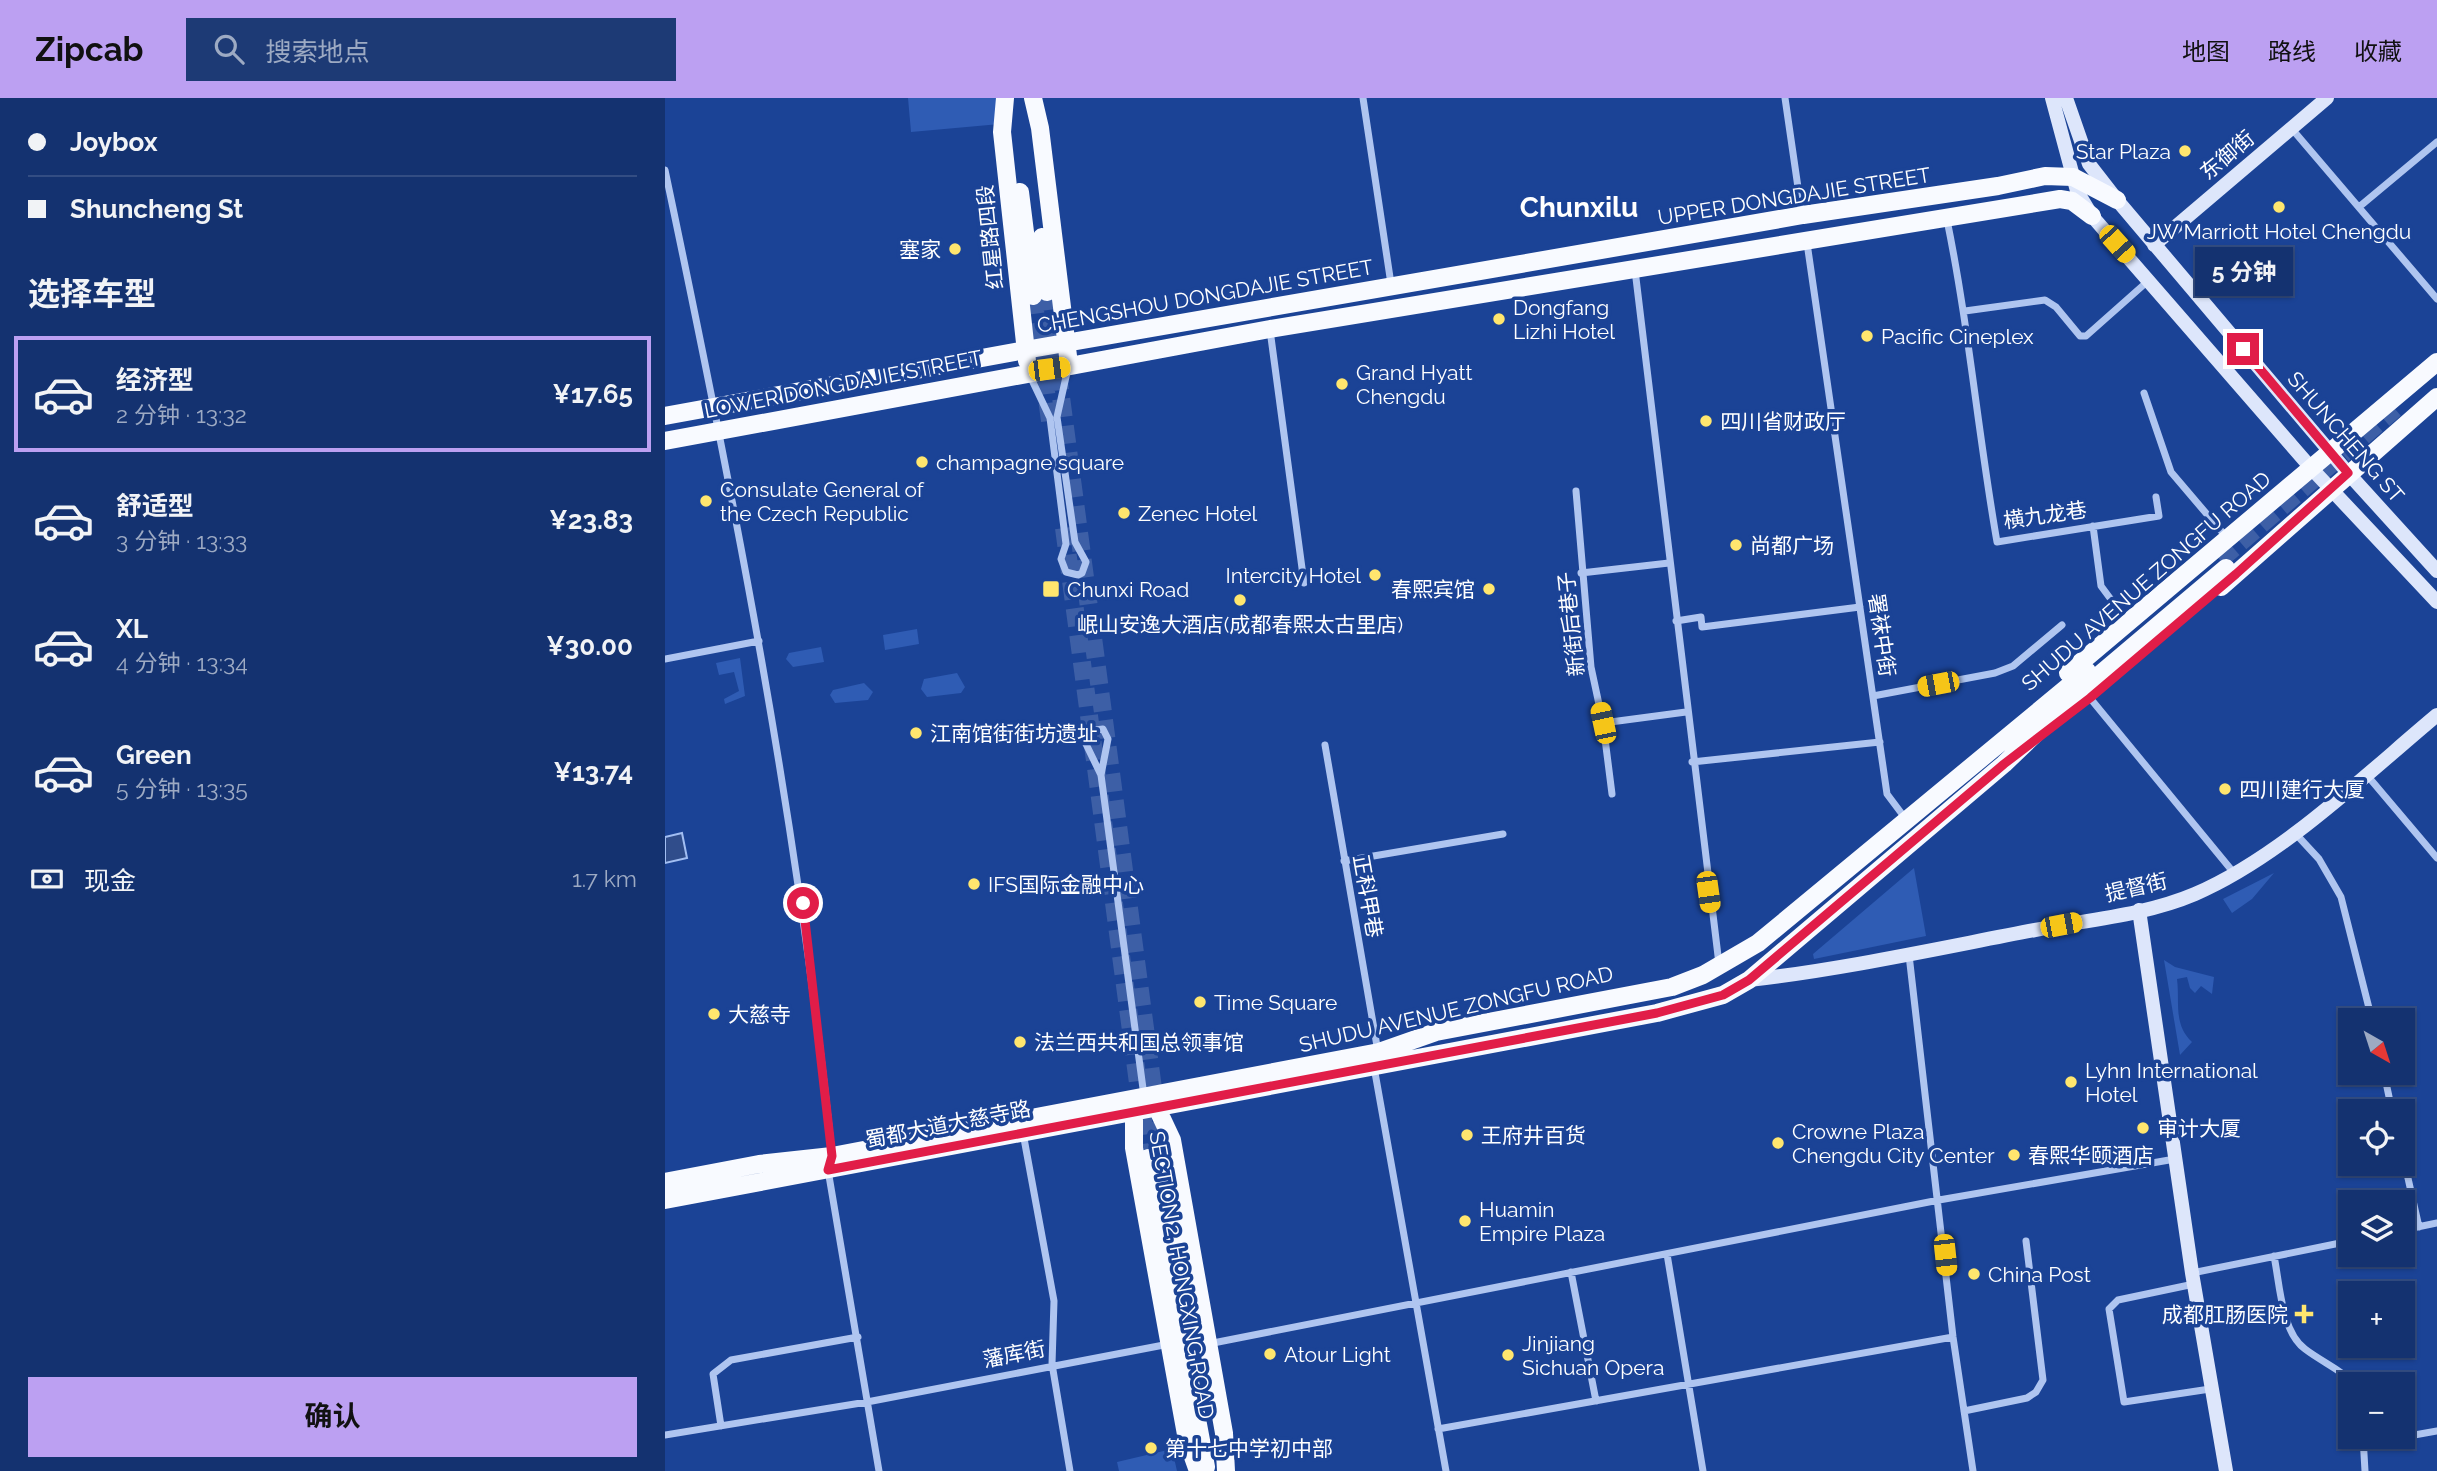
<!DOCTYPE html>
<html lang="zh">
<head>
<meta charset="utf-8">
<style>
  body { margin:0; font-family:Raleway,"Noto Sans SC",sans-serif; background:#1d3a75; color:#f1f3f6; height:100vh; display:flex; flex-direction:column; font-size:26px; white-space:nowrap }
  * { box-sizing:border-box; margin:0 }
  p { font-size:23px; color:#9daac3 }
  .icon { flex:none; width:38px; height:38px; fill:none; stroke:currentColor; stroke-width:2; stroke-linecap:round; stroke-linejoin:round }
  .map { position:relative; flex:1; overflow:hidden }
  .side { display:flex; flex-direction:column; background:#143270; width:665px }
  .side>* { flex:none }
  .banner { display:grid; align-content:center; height:154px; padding:0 28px; background:#143270 }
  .needle { width:46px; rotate:141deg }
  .fabs { position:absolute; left:1673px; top:910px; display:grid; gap:14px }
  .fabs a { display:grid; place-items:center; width:77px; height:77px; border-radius:0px; background:#143270; box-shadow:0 2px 5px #0004,0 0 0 2px #334d83; font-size:35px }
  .end { position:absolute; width:32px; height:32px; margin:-16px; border:9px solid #e11d48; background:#fff; box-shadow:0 0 0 4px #fff }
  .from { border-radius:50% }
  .bubble { position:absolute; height:49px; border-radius:0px; background:#143270; box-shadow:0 2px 5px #0004,0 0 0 2px #334d83; font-size:23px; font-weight:700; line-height:49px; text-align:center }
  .car { position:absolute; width:21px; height:42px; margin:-21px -10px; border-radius:9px; box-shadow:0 0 5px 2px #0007; background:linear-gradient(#f5c518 24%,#345 0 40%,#f5c518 0 76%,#345 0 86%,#f5c518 0) }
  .banner b { display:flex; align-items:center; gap:24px; height:66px; font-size:26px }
  .banner b+b { border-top:2px solid #334d83 }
  .banner i { width:18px; height:18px; background:#f1f3f6 }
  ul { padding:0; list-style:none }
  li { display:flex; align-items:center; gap:21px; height:116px; margin:0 14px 10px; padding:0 14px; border:4px solid transparent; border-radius:0px }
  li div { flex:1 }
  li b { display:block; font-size:26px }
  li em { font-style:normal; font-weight:700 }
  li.selected { border-color:#bca0f2 }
  li>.icon { width:63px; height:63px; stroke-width:1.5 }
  h2 { padding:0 28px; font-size:32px; line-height:84px }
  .pay { display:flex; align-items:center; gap:18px; height:77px; padding:0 28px; font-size:26px }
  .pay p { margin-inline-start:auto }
  .action { display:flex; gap:14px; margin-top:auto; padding:14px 28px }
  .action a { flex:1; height:80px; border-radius:0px; background:#bca0f2; color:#111; font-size:28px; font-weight:700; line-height:80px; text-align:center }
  header { display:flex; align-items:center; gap:42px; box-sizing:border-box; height:98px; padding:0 35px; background:#bca0f2; color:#111 }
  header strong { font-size:33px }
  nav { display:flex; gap:38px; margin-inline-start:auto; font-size:24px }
  .search { width:490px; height:63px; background:#1d3a75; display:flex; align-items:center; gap:18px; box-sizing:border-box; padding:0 24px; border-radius:0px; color:#9daac3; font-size:26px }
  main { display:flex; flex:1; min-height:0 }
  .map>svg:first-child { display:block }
  .green { fill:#2f5cb4 }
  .water { fill:#304d8b; stroke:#a2bef2; stroke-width:2 }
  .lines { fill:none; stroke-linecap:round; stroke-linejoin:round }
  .primary-tunnel { stroke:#3d5fa6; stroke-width:18; stroke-dasharray:18 9; stroke-linecap:butt }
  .street { stroke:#afc5f0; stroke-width:7 }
  .secondary { stroke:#dde6fb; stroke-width:14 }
  .primary { stroke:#f8faff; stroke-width:18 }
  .route { stroke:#e11d48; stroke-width:9 }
  .poi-dot { fill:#ffe66e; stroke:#1b4396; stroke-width:2.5 }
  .labels { text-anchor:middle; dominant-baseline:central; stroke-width:7; stroke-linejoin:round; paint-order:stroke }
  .poi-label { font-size:21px; fill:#fff; stroke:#1b4396; text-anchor:start }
  .street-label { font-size:21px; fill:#fff; stroke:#1b4396 }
  .district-label { font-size:28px; font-weight:bold; fill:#fff; stroke:#1b4396 }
</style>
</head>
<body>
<header>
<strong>Zipcab</strong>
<div class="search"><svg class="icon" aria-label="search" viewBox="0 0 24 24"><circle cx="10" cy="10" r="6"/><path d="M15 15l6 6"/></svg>搜索地点</div>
<nav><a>地图</a><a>路线</a><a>收藏</a></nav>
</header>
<main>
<section class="side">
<div class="banner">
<b><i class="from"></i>Joybox</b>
<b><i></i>Shuncheng St</b>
</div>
<h2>选择车型</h2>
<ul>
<li class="selected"><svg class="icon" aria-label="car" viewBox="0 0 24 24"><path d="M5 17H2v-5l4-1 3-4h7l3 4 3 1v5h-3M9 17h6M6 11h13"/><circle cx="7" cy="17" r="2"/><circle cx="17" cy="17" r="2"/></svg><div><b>经济型</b><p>2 分钟 · 13:32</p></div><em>¥17.65</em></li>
<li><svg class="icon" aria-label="car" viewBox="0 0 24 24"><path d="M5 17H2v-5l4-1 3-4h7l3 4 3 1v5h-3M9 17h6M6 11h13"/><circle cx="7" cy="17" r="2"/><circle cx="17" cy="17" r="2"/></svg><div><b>舒适型</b><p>3 分钟 · 13:33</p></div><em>¥23.83</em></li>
<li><svg class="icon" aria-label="car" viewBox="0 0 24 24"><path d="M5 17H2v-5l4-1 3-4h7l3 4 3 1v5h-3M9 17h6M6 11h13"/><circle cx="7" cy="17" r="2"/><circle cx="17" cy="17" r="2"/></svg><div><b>XL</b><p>4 分钟 · 13:34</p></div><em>¥30.00</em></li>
<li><svg class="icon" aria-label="car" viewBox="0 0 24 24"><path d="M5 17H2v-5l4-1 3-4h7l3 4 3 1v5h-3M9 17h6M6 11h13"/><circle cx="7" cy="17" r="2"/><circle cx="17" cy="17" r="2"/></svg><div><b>Green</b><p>5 分钟 · 13:35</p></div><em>¥13.74</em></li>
</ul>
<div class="pay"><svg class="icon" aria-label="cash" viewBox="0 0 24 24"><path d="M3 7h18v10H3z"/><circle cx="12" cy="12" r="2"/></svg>现金<p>1.7 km</p></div>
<div class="action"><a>确认</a></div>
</section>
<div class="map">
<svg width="1772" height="1373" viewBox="0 0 1772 1373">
  <rect width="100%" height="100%" fill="#1b4396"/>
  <path class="green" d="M243,0h89l3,26 -89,8z
    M252,531l2,15 -34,6 -2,-15z
    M156,549l3,15 -31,5 -7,-8 3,-6z
    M75,560l5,38 -20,8 -1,-5 15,-8 -5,-19 -15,3 -3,-12z
    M292,575l8,14 -4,6 -34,4 -6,-8 3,-10z
    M199,585l9,9 -5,8 -33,3 -5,-8 3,-5z
    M1249,770l12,68 -112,23 -1,-5z
    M1609,775l-22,26 -20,14 -9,-14z
    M1499,862l11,7 39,10 -2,17 -11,-8 -6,7 -5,-5 -3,-11 -10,2c3,24 -4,45 15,63l-12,13z
    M507,1351l5,22h-58l-2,-9z"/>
  <path class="water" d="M17,735l5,25 -22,5v-26z"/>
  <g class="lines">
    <path class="primary-tunnel" d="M382,194l115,864
      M368,198l18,132
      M399,430l84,630
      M1555,462l175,-151"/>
    <path class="street" d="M698,0l28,186
      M1120,0l17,117
      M1627,31l145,170
      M0,72c69,327 133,653 167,985
      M1694,109l78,-65
      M1282,122c22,107 31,214 50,322l162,-26 -3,-19
      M1142,145l80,551 18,24
      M970,172l84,694
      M1300,213l80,-11 11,7 24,29h6l62,-55
      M605,232l34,253
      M365,278l20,42 16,126 -5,15 5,13 12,3 4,-2 4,-11 -11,-20 -18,-125 11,-49
      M1479,295l27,79 57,67
      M911,393l15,176 12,56 9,71
      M1428,428l8,60 26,35
      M916,475l88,-10
      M1011,523l25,-4 1,10 158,-20
      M0,561l94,-18
      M1208,598l122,-23 18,-7 49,-41
      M1425,600l144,175
      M938,625l83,-11
      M660,647l53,307
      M1027,664l188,-20
      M1701,676l71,84
      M436,677l7,-36 -5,-10 -15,2 -3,11 16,33 43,321
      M1629,734l25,27 22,38 31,123
      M679,763l159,-27
      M1244,857l44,382 20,134
      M709,969l72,404
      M1719,975l8,38
      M358,1035l31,168 -2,63 18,107
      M1738,1058l16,71
      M163,1072l51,301
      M1738,1132l34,-7
      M1002,1156l36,217
      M1609,1158c6,29 7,75 31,93 17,13 35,20 50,35
      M906,1174l25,129
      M1527,1175l158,-32
      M1529,1186l-76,16 -9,9 15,93 86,-13
      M543,1246l731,-144 236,-41
      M1299,1313l63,-13 9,-6 7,-12 -17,-139
      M56,1328l-8,-52 18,-14 127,-23
      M773,1331l515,-92
      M0,1337l202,-33 302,-58
      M1698,1339l2,34
      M1699,1346l73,-13"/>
    <path class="secondary" d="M1387,0l25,93 15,25 220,253 125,133
      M1401,0l23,66 28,36 231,273 89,98
      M1489,147l173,-147
      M1474,812l53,363 34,198
      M1084,882c96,-11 191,-32 286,-50 52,-10 111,-15 160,-36 86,-37 170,-119 242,-179"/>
    <path class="primary" d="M340,0l-3,34 25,229
      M368,0l7,30 28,228
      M355,94l13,104
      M377,139l5,55
      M0,318l360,-66 778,-135 195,-29 47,-10 28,1 44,23
      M0,343l605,-112 790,-130 12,2 20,15
      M1556,489l216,-190
      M1403,575l369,-311
      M484,1003l8,7 15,32 52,293 2,38
      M475,1005l-6,9v36l53,292 11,31
      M497,1058l20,109
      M483,1060l58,309
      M0,1084l94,-18 73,-8 547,-104 57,-20 236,-45 31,-12 55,-32 329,-272
      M0,1102l992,-187 66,-18 26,-15 255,-216 74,-71 148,-125"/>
  </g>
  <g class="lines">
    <path class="route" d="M138,805l29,253 -4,14 829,-157 66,-18 26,-15 255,-216 86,-66 146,-124 112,-101 -105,-124"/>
  </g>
  <g class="poi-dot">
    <circle cx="1520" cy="53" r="7"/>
    <circle cx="1614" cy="109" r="7"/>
    <circle cx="290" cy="151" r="7"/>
    <circle cx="834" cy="221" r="7"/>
    <circle cx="1202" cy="238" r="7"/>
    <circle cx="677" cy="286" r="7"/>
    <circle cx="1041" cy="323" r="7"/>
    <circle cx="257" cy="364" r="7"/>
    <circle cx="41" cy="403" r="7"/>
    <circle cx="459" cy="415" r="7"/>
    <circle cx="1071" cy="447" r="7"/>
    <circle cx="710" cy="477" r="7"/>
    <rect x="377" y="482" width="18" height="18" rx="3.5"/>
    <circle cx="824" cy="491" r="7"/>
    <circle cx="575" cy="502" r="7"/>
    <circle cx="251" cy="635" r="7"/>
    <circle cx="1560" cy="691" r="7"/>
    <circle cx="309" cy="786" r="7"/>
    <circle cx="535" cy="904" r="7"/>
    <circle cx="49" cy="916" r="7"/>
    <circle cx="355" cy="944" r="7"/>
    <circle cx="1406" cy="984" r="7"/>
    <circle cx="1478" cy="1030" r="7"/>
    <circle cx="802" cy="1037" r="7"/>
    <circle cx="1113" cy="1045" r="7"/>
    <circle cx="1349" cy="1057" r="7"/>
    <circle cx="800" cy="1123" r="7"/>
    <circle cx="1309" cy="1176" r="7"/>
    <path d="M1635.5 1205.5h7v7h7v7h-7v7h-7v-7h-7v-7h7z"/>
    <circle cx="605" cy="1256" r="7"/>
    <circle cx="843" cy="1257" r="7"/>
    <circle cx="486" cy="1350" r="7"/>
  </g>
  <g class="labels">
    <g class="poi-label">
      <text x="1506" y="53" text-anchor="end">Star Plaza</text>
      <text x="1614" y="133" text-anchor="middle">JW Marriott Hotel Chengdu</text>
      <text x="276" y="151" text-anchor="end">塞家</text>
      <text x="848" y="209">Dongfang<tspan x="848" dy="24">Lizhi Hotel</tspan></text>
      <text x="1216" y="238">Pacific Cineplex</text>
      <text x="691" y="274">Grand Hyatt<tspan x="691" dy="24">Chengdu</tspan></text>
      <text x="1055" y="323">四川省财政厅</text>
      <text x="271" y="364">champagne square</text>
      <text x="55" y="391">Consulate General of<tspan x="55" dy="24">the Czech Republic</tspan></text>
      <text x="473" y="415">Zenec Hotel</text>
      <text x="1085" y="447">尚都广场</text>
      <text x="696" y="477" text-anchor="end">Intercity Hotel</text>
      <text x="402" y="491">Chunxi Road</text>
      <text x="810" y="491" text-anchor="end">春熙宾馆</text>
      <text x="575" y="526" text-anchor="middle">岷山安逸大酒店(成都春熙太古里店)</text>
      <text x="265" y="635">江南馆街街坊遗址</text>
      <text x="1574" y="691">四川建行大厦</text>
      <text x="323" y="786">IFS国际金融中心</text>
      <text x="549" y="904">Time Square</text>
      <text x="63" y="916">大慈寺</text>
      <text x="369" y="944">法兰西共和国总领事馆</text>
      <text x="1420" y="972">Lyhn International<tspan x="1420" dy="24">Hotel</tspan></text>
      <text x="1492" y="1030">审计大厦</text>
      <text x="1127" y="1033">Crowne Plaza<tspan x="1127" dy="24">Chengdu City Center</tspan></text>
      <text x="816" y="1037">王府井百货</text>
      <text x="1363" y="1057">春熙华颐酒店</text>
      <text x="814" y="1111">Huamin<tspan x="814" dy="24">Empire Plaza</tspan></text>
      <text x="1323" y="1176">China Post</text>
      <text x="1623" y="1216" text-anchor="end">成都肛肠医院</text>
      <text x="857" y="1245">Jinjiang<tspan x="857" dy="24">Sichuan Opera</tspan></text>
      <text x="619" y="1256">Atour Light</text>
      <text x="500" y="1350">第十七中学初中部</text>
    </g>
    <g class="street-label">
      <text transform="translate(1562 57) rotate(-40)">东御街</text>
      <text transform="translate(1129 98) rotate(-9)">UPPER DONGDAJIE STREET</text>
      <text transform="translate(325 139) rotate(-96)">红星路四段</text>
      <text transform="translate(540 198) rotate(-10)">CHENGSHOU DONGDAJIE STREET</text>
      <text transform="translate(178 286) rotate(-11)">LOWER DONGDAJIE STREET</text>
      <text transform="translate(1681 339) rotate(49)">SHUNCHENG ST</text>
      <text transform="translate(1380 417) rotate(-8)">横九龙巷</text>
      <text transform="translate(1481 483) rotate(-41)">SHUDU AVENUE ZONGFU ROAD</text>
      <text transform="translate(906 526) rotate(-96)">新街后巷子</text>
      <text transform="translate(1217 537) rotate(82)">署袜中街</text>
      <text transform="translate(1471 789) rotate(-13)">提督街</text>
      <text transform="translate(703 798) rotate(80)">正科甲巷</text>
      <text transform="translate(791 911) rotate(-13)">SHUDU AVENUE ZONGFU ROAD</text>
      <text transform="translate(283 1026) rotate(-11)">蜀都大道大慈寺路</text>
      <text transform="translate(517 1177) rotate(80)">SECTION 2, HONGXING ROAD</text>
      <text transform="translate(349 1256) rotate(-11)">藩库街</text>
    </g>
    <g class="district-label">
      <text x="914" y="109">Chunxilu</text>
    </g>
  </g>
</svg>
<div class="fabs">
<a><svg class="needle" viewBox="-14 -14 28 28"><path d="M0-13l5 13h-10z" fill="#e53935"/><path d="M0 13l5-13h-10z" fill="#9daac3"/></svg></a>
<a><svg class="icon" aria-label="locate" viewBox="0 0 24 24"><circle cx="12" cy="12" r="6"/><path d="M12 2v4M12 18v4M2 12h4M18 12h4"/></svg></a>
<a><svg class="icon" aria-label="layers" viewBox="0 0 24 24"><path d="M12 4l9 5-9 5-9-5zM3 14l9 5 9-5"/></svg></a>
<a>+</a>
<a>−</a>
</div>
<i class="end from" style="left:138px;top:805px"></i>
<i class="end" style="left:1578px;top:251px"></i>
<div class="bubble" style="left:1530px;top:149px;width:98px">5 分钟</div>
<i class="car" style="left:1452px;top:146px;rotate:138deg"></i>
<i class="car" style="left:384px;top:271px;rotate:83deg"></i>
<i class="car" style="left:1273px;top:586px;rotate:259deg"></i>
<i class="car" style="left:938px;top:625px;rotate:348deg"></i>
<i class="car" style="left:1043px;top:794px;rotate:172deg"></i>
<i class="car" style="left:1396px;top:827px;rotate:79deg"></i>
<i class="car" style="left:1280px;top:1157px;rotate:174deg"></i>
</div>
</main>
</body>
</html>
